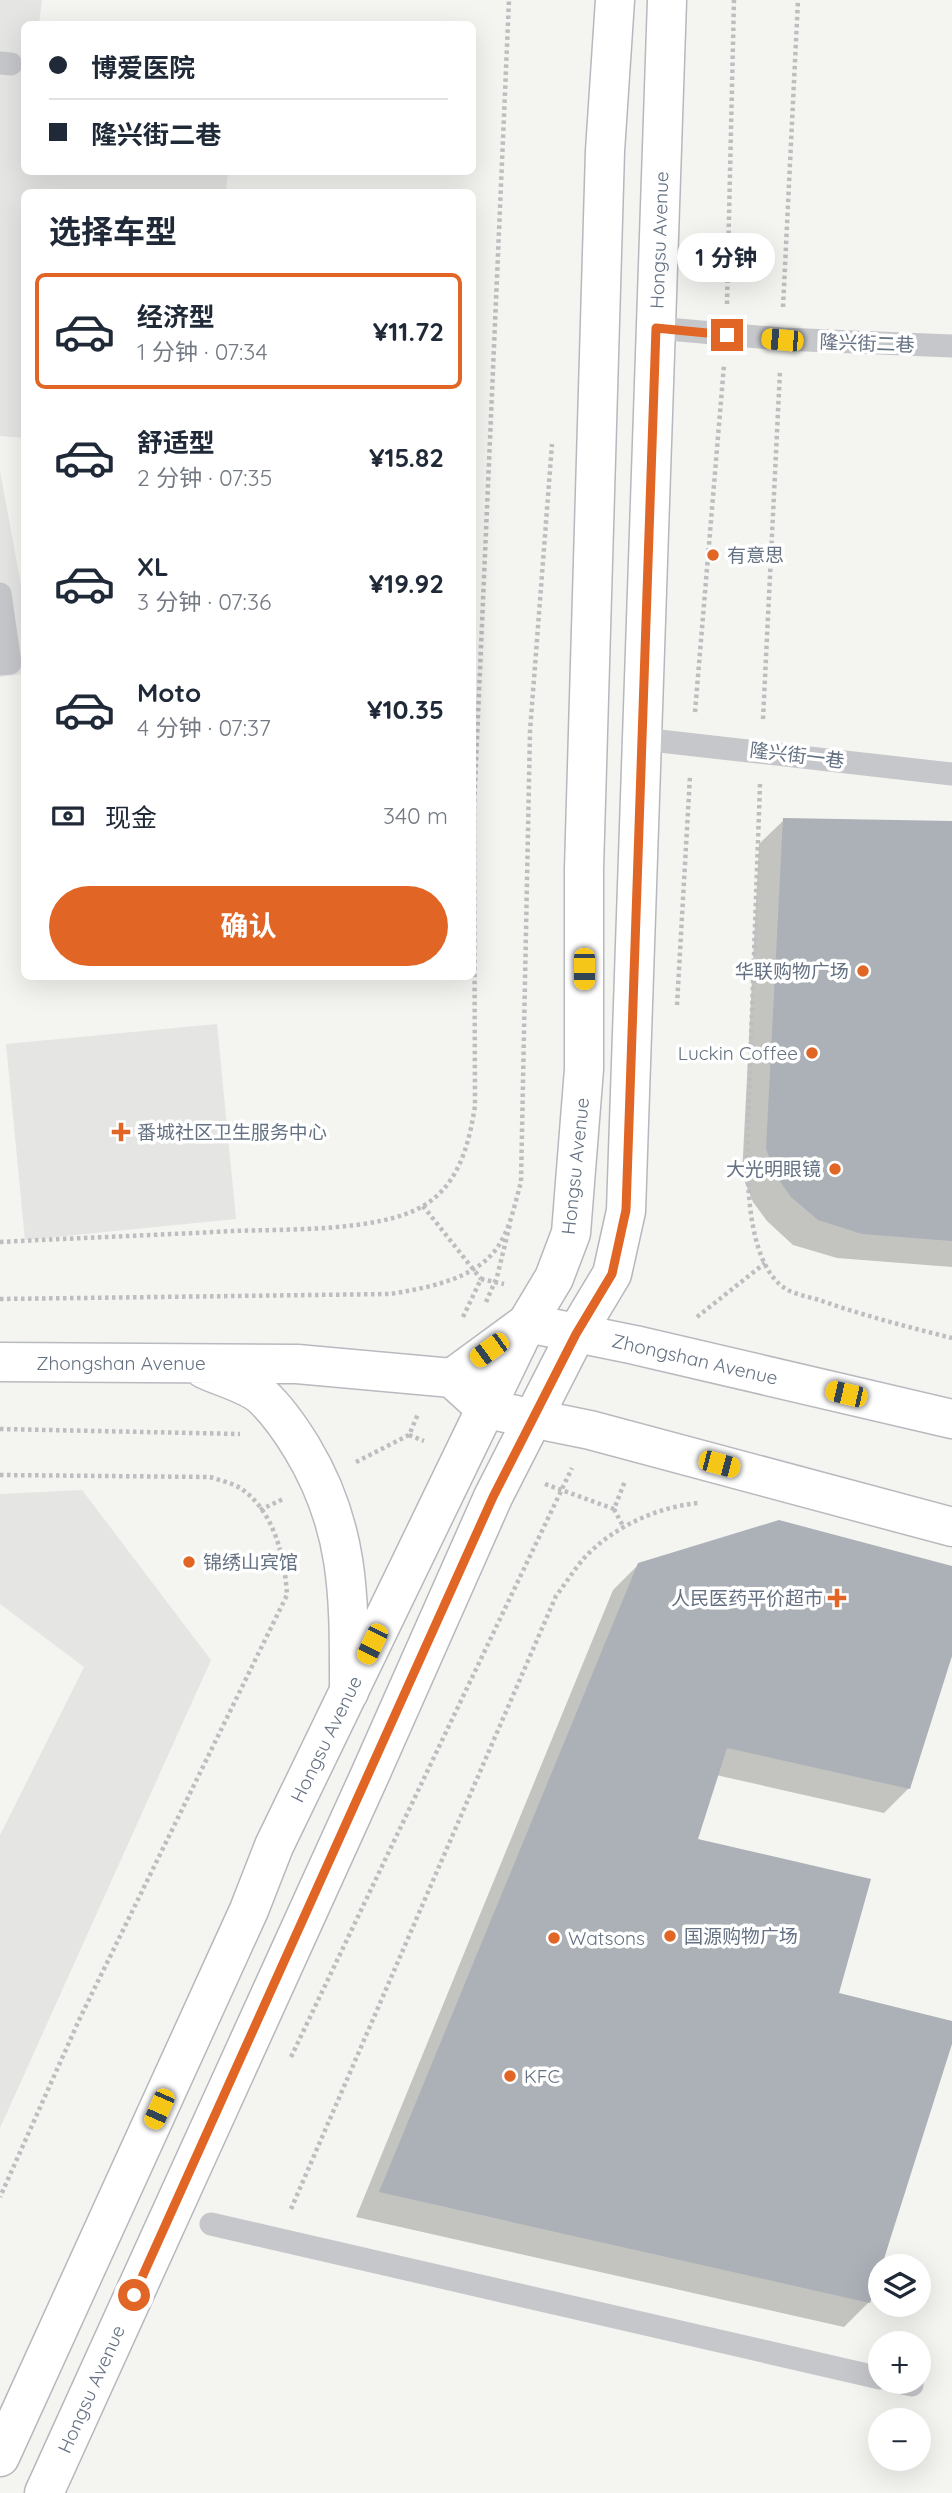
<!DOCTYPE html>
<html lang="zh">
<head>
<meta charset="utf-8">
<style>
  body { margin:0; font-family:Quicksand,"Noto Sans SC",sans-serif; background:#f2f2f3; color:#1f2937; height:100vh; display:flex; flex-direction:column; font-size:26px; white-space:nowrap }
  * { box-sizing:border-box; margin:0 }
  p { font-size:23px; color:#747a83 }
  .icon { flex:none; width:38px; height:38px; fill:none; stroke:currentColor; stroke-width:2; stroke-linecap:round; stroke-linejoin:round }
  .map { position:relative; flex:1; overflow:hidden }
  .details { position:absolute; left:21px; top:189px; width:455px; height:791px; display:flex; flex-direction:column; background:#fff; border-radius:10px; box-shadow:0 7px 28px #0002 }
  .details>* { flex:none }
  .hud { position:absolute; left:21px; top:21px; width:455px; height:154px; border-radius:10px; box-shadow:0 7px 28px #0002; display:grid; align-content:center; height:154px; padding:0 28px; background:#fff }
  .tools { position:absolute; left:868px; top:2254px; display:grid; gap:14px }
  .tools a { display:grid; place-items:center; width:63px; height:63px; border-radius:50%; background:#fff; box-shadow:0 7px 28px #0002; font-size:35px }
  .end { position:absolute; width:32px; height:32px; margin:-16px; border:9px solid #e16625; background:#fff; box-shadow:0 0 0 4px #fff }
  .from { border-radius:50% }
  .bubble { position:absolute; height:49px; border-radius:24px; background:#fff; box-shadow:0 7px 28px #0002; font-size:23px; font-weight:700; line-height:49px; text-align:center }
  .car { position:absolute; width:21px; height:42px; margin:-21px -10px; border-radius:9px; box-shadow:0 0 5px 2px #0007; background:linear-gradient(#f5c518 24%,#345 0 40%,#f5c518 0 76%,#345 0 86%,#f5c518 0) }
  .hud b { display:flex; align-items:center; gap:24px; height:66px; font-size:26px }
  .hud b+b { border-top:2px solid #e0e1e3 }
  .hud i { width:18px; height:18px; background:#1f2937 }
  ul { padding:0; list-style:none }
  li { display:flex; align-items:center; gap:21px; height:116px; margin:0 14px 10px; padding:0 14px; border:4px solid transparent; border-radius:10px }
  li div { flex:1 }
  li b { display:block; font-size:26px }
  li em { font-style:normal; font-weight:700 }
  li.active { border-color:#e16625 }
  li>.icon { width:63px; height:63px; stroke-width:1.5 }
  h2 { padding:0 28px; font-size:32px; line-height:84px }
  .pay { display:flex; align-items:center; gap:18px; height:77px; padding:0 28px; font-size:26px }
  .pay p { margin-inline-start:auto }
  .primary-button { display:flex; gap:14px; margin-top:auto; padding:14px 28px }
  .primary-button a { flex:1; height:80px; border-radius:42px; background:#e16625; color:#fff; font-size:28px; font-weight:700; line-height:80px; text-align:center }
  .map>svg:first-child { display:block }
  .built { fill:#e5e6e4 }
  .shadow { fill:#0003 }
  .building { fill:#abb1b7 }
  .lines { fill:none; stroke-linecap:round; stroke-linejoin:round }
  .secondary-casing { stroke:#b7babf; stroke-width:41 }
  .primary-casing { stroke:#b5b8bd; stroke-width:41 }
  .path { stroke:#bcbec0; stroke-width:4.5; stroke-dasharray:3.5 3.5; stroke-linecap:butt }
  .lane { stroke:#c5c7cb; stroke-width:23 }
  .secondary { stroke:#fff; stroke-width:38 }
  .primary { stroke:#fff; stroke-width:38 }
  .route { stroke:#e16625; stroke-width:9 }
  .poi-dot { fill:#e16625; stroke:#fff; stroke-width:2.5 }
  .labels { text-anchor:middle; dominant-baseline:central; stroke-width:7; stroke-linejoin:round; paint-order:stroke }
  .street-label { font-size:19px; fill:#647182; stroke:#fff }
  .poi-label { font-size:19px; fill:#647182; stroke:#fff; text-anchor:start }
</style>
</head>
<body>
<div class="map">
<svg width="952" height="2493" viewBox="0 0 952 2493">
  <rect width="100%" height="100%" fill="#f4f5f1"/>
  <path class="built" d="M0,0h42l-3,24h-15v148h204l-2,20h-202v246l-24,-2z
    M0,471l24,130v73l-24,3z
    M217,1024l19,195 -211,21 -19,-196z
    M82,1490l129,170 -211,468v-293l84,-168 -84,-63v-110z"/>
  <path class="shadow" d="M784,820l168,3v444l-115,-9 -44,-13 -26,-24 -14,-19 -11,-27 17,-331z
    M639,1564l313,4v82l-43,138 -25,25 -168,-38 -21,66 142,154 115,28v15l-83,264 -25,25 -488,-110 257,-627z"/>
  <path class="building" d="M783,818l169,3v420l-90,-7 -44,-14 -27,-23 -14,-20 -11,-28z
    M779,1520l173,46v90l-42,133 -183,-41 -29,91 173,40 -32,114 113,28v23l-82,259 -491,-111 259,-629z"/>
  <g class="lines">
    <g class="secondary-casing">
      <path id="secondary" d="M0,1362l297,2 155,14 34,31 104,21 362,97
        M204,1369c17,8 44,15 58,27 15,14 29,34 40,52 49,81 47,151 47,244
        M452,1378l75,-55 108,22 317,74"/>
    </g>
    <g class="primary-casing">
      <path id="primary" d="M0,2457l249,-547 25,-64 253,-523 27,-45 17,-45 13,-164v-200l21,-718 10,-151
        M44,2493l325,-716 124,-280 83,-163 36,-60 14,-63 41,-1211"/>
    </g>
    <path class="path" d="M727,304l7,-304
      M783,307l15,-307
      M695,712l29,-347
      M763,719l17,-348
      M760,784l-13,369c1,37 2,113 39,136 10,6 25,8 36,12 43,15 86,26 130,37
      M677,1005l13,-229
      M423,1206l58,73
      M0,1242c78,-4 156,-7 234,-11 51,-2 145,1 189,-25 36,-21 46,-62 52,-100l-1,-297 35,-809
      M0,1299l390,-5c36,-6 84,-14 107,-46 13,-18 18,-45 24,-66l9,-451 22,-287
      M486,1302l11,-25 13,-53
      M463,1317l18,-38 23,5
      M697,1317l68,-54
      M0,1429l240,5
      M409,1435l15,6
      M356,1462l53,-27 9,-21
      M0,1475l210,2c9,3 22,6 30,11 34,22 45,70 47,107l-207,423 -80,179
      M545,1484l69,25 11,-28
      M614,1509l10,19
      M260,1510l23,-11
      M291,2057l281,-589
      M291,2209l265,-613c10,-13 19,-28 30,-40 29,-30 72,-49 112,-53"/>
    <path class="lane" d="M0,63l11,1
      M656,328l126,11 170,7
      M0,594l10,69 -10,1
      M642,739l310,35
      M211,2224l669,154
      M897,2382l15,3"/>
    <use href="#secondary" class="secondary"/>
    <use href="#primary" class="primary"/>
  </g>
  <g class="lines">
    <path class="route" d="M134,2295l359,-798 83,-163 36,-60 14,-64 30,-882 71,7"/>
  </g>
  <g class="poi-dot">
    <circle cx="713" cy="555" r="7"/>
    <circle cx="863" cy="971" r="7"/>
    <circle cx="812" cy="1053" r="7"/>
    <path d="M117.5 1121.5h7v7h7v7h-7v7h-7v-7h-7v-7h7z"/>
    <circle cx="835" cy="1169" r="7"/>
    <circle cx="189" cy="1562" r="7"/>
    <path d="M833.5 1587.5h7v7h7v7h-7v7h-7v-7h-7v-7h7z"/>
    <circle cx="670" cy="1936" r="7"/>
    <circle cx="554" cy="1938" r="7"/>
    <circle cx="510" cy="2076" r="7"/>
  </g>
  <g class="labels">
    <g class="street-label">
      <text transform="translate(659 240) rotate(-88)">Hongsu Avenue</text>
      <text transform="translate(867 343) rotate(2)">隆兴街二巷</text>
      <text transform="translate(797 755) rotate(7)">隆兴街一巷</text>
      <text transform="translate(575 1166) rotate(-84)">Hongsu Avenue</text>
      <text transform="translate(695 1359) rotate(13)">Zhongshan Avenue</text>
      <text x="121" y="1363">Zhongshan Avenue</text>
      <text transform="translate(326 1739) rotate(-64)">Hongsu Avenue</text>
      <text transform="translate(91 2389) rotate(-66)">Hongsu Avenue</text>
    </g>
    <g class="poi-label">
      <text x="727" y="555">有意思</text>
      <text x="849" y="971" text-anchor="end">华联购物广场</text>
      <text x="798" y="1053" text-anchor="end">Luckin Coffee</text>
      <text x="137" y="1132">番城社区卫生服务中心</text>
      <text x="821" y="1169" text-anchor="end">大光明眼镜</text>
      <text x="203" y="1562">锦绣山宾馆</text>
      <text x="823" y="1598" text-anchor="end">人民医药平价超市</text>
      <text x="684" y="1936">国源购物广场</text>
      <text x="568" y="1938">Watsons</text>
      <text x="524" y="2076">KFC</text>
    </g>
  </g>
</svg>
<div class="tools">
<a><svg class="icon" aria-label="layers" viewBox="0 0 24 24"><path d="M12 4l9 5-9 5-9-5zM3 14l9 5 9-5"/></svg></a>
<a>+</a>
<a>−</a>
</div>
<i class="end from" style="left:134px;top:2295px"></i>
<i class="end" style="left:727px;top:335px"></i>
<div class="bubble" style="left:677px;top:233px;width:98px">1 分钟</div>
<i class="car" style="left:782px;top:340px;rotate:275deg"></i>
<i class="car" style="left:584px;top:969px;rotate:180deg"></i>
<i class="car" style="left:489px;top:1350px;rotate:234deg"></i>
<i class="car" style="left:846px;top:1394px;rotate:283deg"></i>
<i class="car" style="left:719px;top:1464px;rotate:105deg"></i>
<i class="car" style="left:372px;top:1644px;rotate:206deg"></i>
<i class="car" style="left:159px;top:2109px;rotate:204deg"></i>
<div class="hud">
<b><i class="from"></i>博爱医院</b>
<b><i></i>隆兴街二巷</b>
</div>
<section class="details">
<h2>选择车型</h2>
<ul>
<li class="active"><svg class="icon" aria-label="car" viewBox="0 0 24 24"><path d="M5 17H2v-5l4-1 3-4h7l3 4 3 1v5h-3M9 17h6M6 11h13"/><circle cx="7" cy="17" r="2"/><circle cx="17" cy="17" r="2"/></svg><div><b>经济型</b><p>1 分钟 · 07:34</p></div><em>¥11.72</em></li>
<li><svg class="icon" aria-label="car" viewBox="0 0 24 24"><path d="M5 17H2v-5l4-1 3-4h7l3 4 3 1v5h-3M9 17h6M6 11h13"/><circle cx="7" cy="17" r="2"/><circle cx="17" cy="17" r="2"/></svg><div><b>舒适型</b><p>2 分钟 · 07:35</p></div><em>¥15.82</em></li>
<li><svg class="icon" aria-label="car" viewBox="0 0 24 24"><path d="M5 17H2v-5l4-1 3-4h7l3 4 3 1v5h-3M9 17h6M6 11h13"/><circle cx="7" cy="17" r="2"/><circle cx="17" cy="17" r="2"/></svg><div><b>XL</b><p>3 分钟 · 07:36</p></div><em>¥19.92</em></li>
<li><svg class="icon" aria-label="car" viewBox="0 0 24 24"><path d="M5 17H2v-5l4-1 3-4h7l3 4 3 1v5h-3M9 17h6M6 11h13"/><circle cx="7" cy="17" r="2"/><circle cx="17" cy="17" r="2"/></svg><div><b>Moto</b><p>4 分钟 · 07:37</p></div><em>¥10.35</em></li>
</ul>
<div class="pay"><svg class="icon" aria-label="cash" viewBox="0 0 24 24"><path d="M3 7h18v10H3z"/><circle cx="12" cy="12" r="2"/></svg>现金<p>340 m</p></div>
<div class="primary-button"><a>确认</a></div>
</section>
</div>
</body>
</html>
